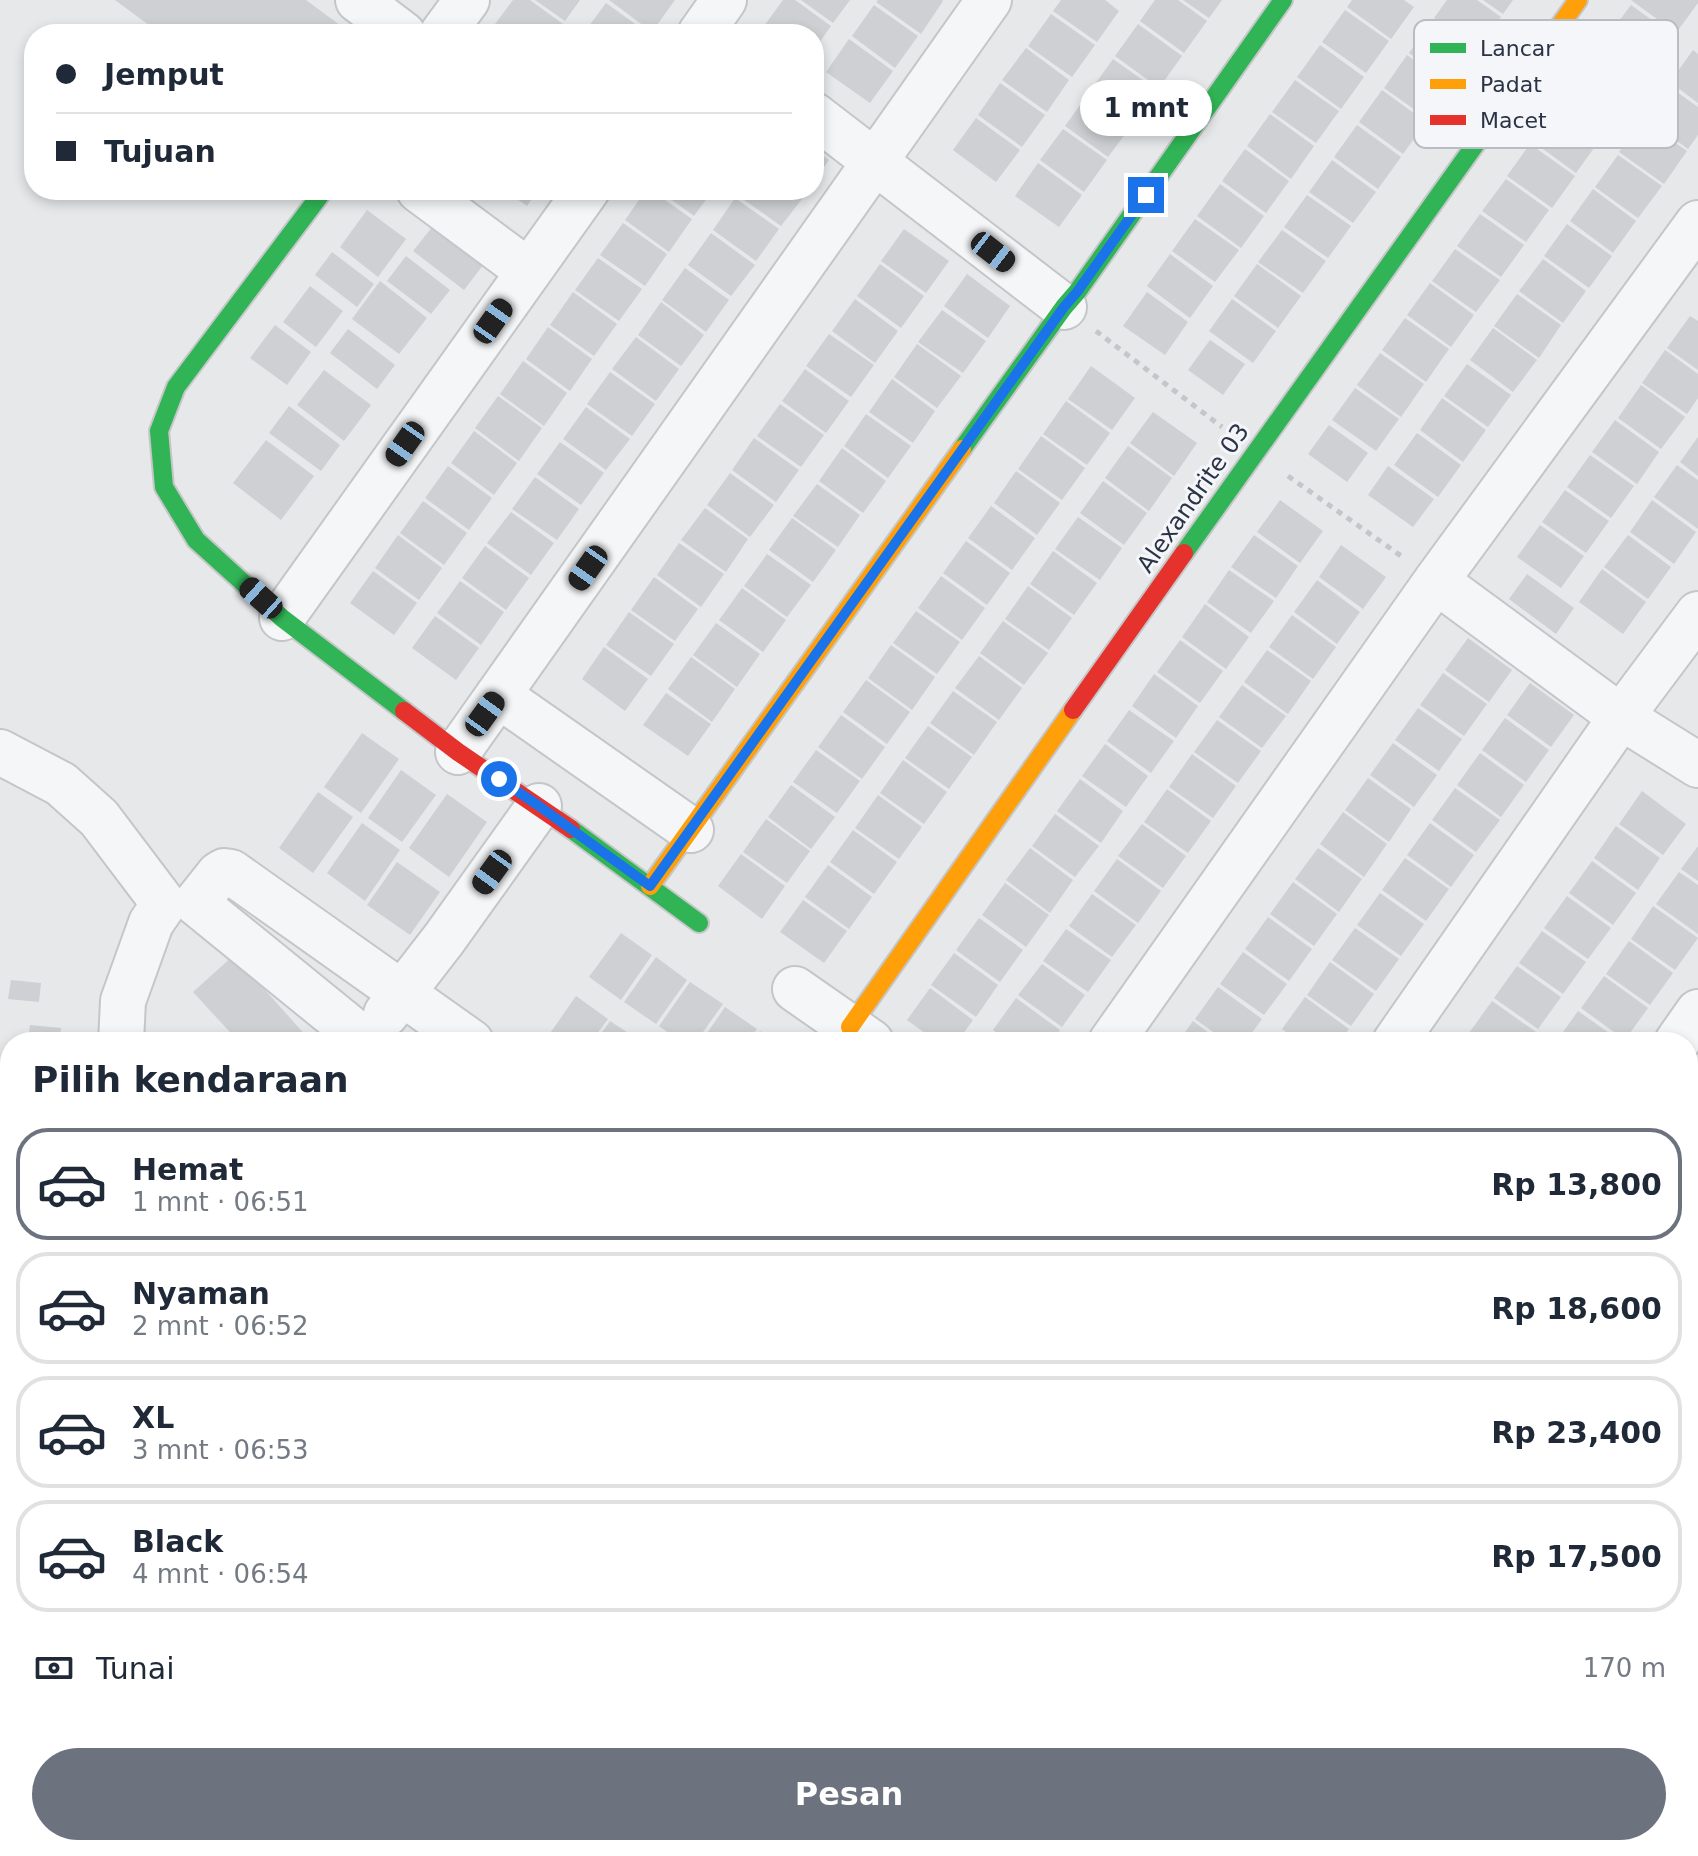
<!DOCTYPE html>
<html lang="id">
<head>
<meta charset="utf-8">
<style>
  body { margin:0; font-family:"DejaVu Sans",sans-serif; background:#f6f6f7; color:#1f2937; height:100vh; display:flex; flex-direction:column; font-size:30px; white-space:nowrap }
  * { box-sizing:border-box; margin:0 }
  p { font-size:26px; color:#747a83 }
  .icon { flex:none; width:44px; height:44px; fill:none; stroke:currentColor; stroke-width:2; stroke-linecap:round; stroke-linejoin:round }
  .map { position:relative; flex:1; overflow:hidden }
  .side { position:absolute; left:0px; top:1032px; width:1698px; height:824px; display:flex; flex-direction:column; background:#fff; border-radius:32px 32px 0 0; box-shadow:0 4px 12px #0003 }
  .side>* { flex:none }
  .banner { position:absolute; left:24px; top:24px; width:800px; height:176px; border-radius:32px; box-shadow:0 4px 12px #0003; display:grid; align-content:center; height:176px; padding:0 32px; background:#fff }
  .end { position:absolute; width:36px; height:36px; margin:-18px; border:10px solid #1a73e8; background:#fff; box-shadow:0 0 0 4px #fff }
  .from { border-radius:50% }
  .bubble { position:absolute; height:56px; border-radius:28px; background:#fff; box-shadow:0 4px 12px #0003; font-size:26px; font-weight:700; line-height:56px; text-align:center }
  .car { position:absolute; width:24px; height:48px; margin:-24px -12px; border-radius:10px; box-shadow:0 0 6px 2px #0007; background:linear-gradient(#222 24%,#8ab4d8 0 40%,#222 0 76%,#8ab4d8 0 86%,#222 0) }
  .banner b { display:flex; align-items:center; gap:28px; height:76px; font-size:30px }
  .banner b+b { border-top:2px solid #e0e1e3 }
  .banner i { width:20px; height:20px; background:#1f2937 }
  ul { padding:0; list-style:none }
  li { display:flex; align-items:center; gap:24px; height:112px; margin:0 16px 12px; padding:0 16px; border:4px solid #e0e1e3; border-radius:32px }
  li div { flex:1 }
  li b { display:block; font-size:30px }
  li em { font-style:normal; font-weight:700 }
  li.on { border-color:#6c737f }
  li>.icon { width:72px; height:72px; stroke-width:1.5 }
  h2 { padding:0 32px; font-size:36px; line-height:96px }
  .pay { display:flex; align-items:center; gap:20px; height:88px; padding:0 32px; font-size:30px }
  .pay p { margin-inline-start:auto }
  .cta { display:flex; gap:16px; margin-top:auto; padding:16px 32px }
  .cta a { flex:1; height:92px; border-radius:48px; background:#6c737f; color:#fff; font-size:32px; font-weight:700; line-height:92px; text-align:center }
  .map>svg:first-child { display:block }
  .built { fill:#d4d7dd }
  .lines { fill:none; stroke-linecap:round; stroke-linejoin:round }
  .river { stroke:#b4c4d5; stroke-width:72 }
  .building { fill:#ced0d3 }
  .street-casing { stroke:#c4c6c8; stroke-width:48 }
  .fast-casing { stroke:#c4c6c8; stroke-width:22 }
  .slow-casing { stroke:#c4c6c8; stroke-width:22 }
  .jam-casing { stroke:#c4c6c8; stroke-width:22 }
  .path { stroke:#c5c6ca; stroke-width:5; stroke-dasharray:6 6; stroke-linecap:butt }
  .street { stroke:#f5f6f7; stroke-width:44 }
  .fast { stroke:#30b455; stroke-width:18 }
  .slow { stroke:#ff9f0a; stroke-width:18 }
  .jam { stroke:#e5322d; stroke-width:18 }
  .route { stroke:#1a73e8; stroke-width:10 }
  .labels { text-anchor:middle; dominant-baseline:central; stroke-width:6; stroke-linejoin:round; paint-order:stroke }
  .street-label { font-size:24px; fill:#2b3445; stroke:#f4f6f9 }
  .key { fill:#f4f6f9; stroke:#b8bcc3; stroke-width:2 }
  .key-label { font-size:22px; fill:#2b3445 }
</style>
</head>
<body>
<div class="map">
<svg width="1698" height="1856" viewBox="0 0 1698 1856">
  <rect width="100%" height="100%" fill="#e6e8ea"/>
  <path class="built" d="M1144,1846h212l9,10h-226z"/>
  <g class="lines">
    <path class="river" d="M1312,1846l10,10
      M1159,1856l4,-10"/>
  </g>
  <path class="building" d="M115,0h191l46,34h-191z
    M513,0h17l33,24 -8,10h-46l-14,-10z
    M535,0h45l-15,21z
    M609,0h66l-23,32z
    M783,0h12l36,26 -17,24v-16h-39l-11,-8z
    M801,0h49l-17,23z
    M878,0h64l1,1 -22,33 -45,-32z
    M1061,0h44l14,11 -22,31 -44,-31z
    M1155,0h23l29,21 -23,32 -44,-32z
    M1183,0h39l-13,18z
    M1352,0h52l10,7 -23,32 -44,-32z
    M1447,0h30l24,17 -23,32 -44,-31z
    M1483,0h30l-10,14z
    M1631,0h67v3l-22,30z
    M606,3l43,31h-66z
    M874,5l44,31 -23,32 -43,-32z
    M1631,5l43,31 -23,32 -44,-31z
    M1345,10l44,31 -23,32 -44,-31z
    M1051,14l44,31 -23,32 -44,-31z
    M1432,20l44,32 -23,32 -44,-31z
    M1138,24l44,32 -23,32 -44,-32z
    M849,39l44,32 -23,32 -44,-31z
    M1320,45l44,32 -23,32 -44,-32z
    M1026,48l43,32 -22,32 -45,-32z
    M1693,50l5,4v49l-28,-21z
    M1407,55l44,32 -23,32 -44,-31z
    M1113,59l44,31 -23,33 -44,-32z
    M1295,80l44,31 -23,32 -44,-31z
    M1000,83l45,32 -23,32 -44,-32z
    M1667,85l31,22v28l-10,14 -44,-32z
    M1382,90l44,32 -23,32 -44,-32z
    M1088,94l44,31 -24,32 -43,-31z
    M1555,109l44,32 -23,32 -44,-32z
    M1270,114l44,32 -23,33 -44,-33z
    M976,118l44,32 -24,32 -43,-32z
    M1642,120l45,31 -23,33 -45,-32z
    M1357,125l44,32 -23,32 -44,-32z
    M1063,129l44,31 -23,32 -44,-32z
    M1530,144l45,32 -23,32 -45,-32z
    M814,149l15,11 -15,21z
    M1245,149l44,32 -23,32 -44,-32z
    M1618,155l44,31 -24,32 -43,-31z
    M1332,160l44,32 -23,31 -44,-31z
    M1038,163l44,32 -23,32 -44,-31z
    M1506,179l43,31 -23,32 -44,-31z
    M1220,184l44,32 -23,32 -44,-32z
    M1593,189l43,32 -23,32 -43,-32z
    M504,190h34l-11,16z
    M646,190h5l41,29 -23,33 -44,-32z
    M658,190h55l-19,26z
    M741,190h57l7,5 -24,31 -44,-31z
    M1307,195l44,31 -23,32 -44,-31z
    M735,198l44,31 -23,32 -43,-31z
    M367,210l39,29 -28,38 -38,-30z
    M1480,214l44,31 -23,32 -44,-31z
    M1195,219l44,31 -24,32 -43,-31z
    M623,223l44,31 -22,32 -45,-31z
    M1567,224l45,32 -23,32 -45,-32z
    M433,226l51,38 -20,26 -51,-39z
    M904,229l45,32 -23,32 -45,-32z
    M1282,230l44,31 -23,32 -45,-31z
    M711,233l44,32 -24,31 -43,-31z
    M1455,249l45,31 -24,32 -44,-31z
    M332,252l42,32 -17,23 -42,-32z
    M1170,254l43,32 -23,32 -43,-32z
    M406,256l44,34 -19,24 -44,-33z
    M598,258l44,31 -23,32 -44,-31z
    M1543,259l43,32 -23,32 -44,-32z
    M880,264l44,32 -23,32 -44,-32z
    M1257,264l44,32 -23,32 -44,-32z
    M685,268l44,32 -23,32 -44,-32z
    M967,274l43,32 -22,32 -44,-32z
    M380,281l47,37 -28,36 -47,-35z
    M1430,283l44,32 -23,32 -44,-32z
    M310,286l33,25 -27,36 -33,-25z
    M573,292l44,32 -23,32 -44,-31z
    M1147,292l41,30 -23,33 -42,-29z
    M1517,294l44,31 -22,33 -45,-32z
    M855,299l43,32 -23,32 -43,-32z
    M1232,299l44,32 -23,32 -44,-32z
    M661,302l43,33 -23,31 -43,-31z
    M942,310l44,31 -23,32 -45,-31z
    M1690,316l8,5v49l-31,-22z
    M1405,318l44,31 -23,33 -44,-32z
    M275,325l36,27 -24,33 -37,-27z
    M548,327l44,32 -22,32 -44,-32z
    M1493,328l44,32 -24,32 -43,-32z
    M348,329l47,36 -18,24 -47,-36z
    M829,334l45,31 -23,32 -45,-31z
    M636,337l43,32 -23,32 -44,-32z
    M1210,340l35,24 -22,31 -35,-25z
    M917,344l44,32 -24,32 -43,-31z
    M1665,350l33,24v24l-11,16 -45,-31z
    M1380,353l44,31 -23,33 -44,-32z
    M523,361l44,32 -23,33 -44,-32z
    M1467,364l44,31 -23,32 -44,-31z
    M1091,366l44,32 -23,32 -44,-31z
    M805,369l44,32 -23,32 -44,-32z
    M324,370l47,35 -27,36 -47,-36z
    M610,372l45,32 -23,32 -45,-32z
    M892,379l43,32 -22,32 -44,-31z
    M1641,385l44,32 -24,32 -43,-31z
    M1355,388l44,31 -23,32 -44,-31z
    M498,396l44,32 -23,33 -44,-33z
    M1442,398l44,32 -23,32 -43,-32z
    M1066,401l44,32 -23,32 -44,-31z
    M780,404l44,31 -23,32 -44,-31z
    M289,406l51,39 -19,26 -52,-38z
    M586,407l44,32 -24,31 -43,-31z
    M1153,412l44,31 -23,33 -44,-33z
    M866,414l45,32 -23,32 -44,-32z
    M1615,420l44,32 -22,32 -45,-32z
    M1329,425l39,28 -21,29 -39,-28z
    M474,431l43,32 -23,32 -43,-32z
    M1417,433l44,32 -23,32 -44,-32z
    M1041,436l44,32 -23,32 -44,-31z
    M1698,437v39l-18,-14z
    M754,438l45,32 -23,32 -44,-32z
    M266,440l48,36 -33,44 -48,-37z
    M560,442l44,31 -23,32 -44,-31z
    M1128,446l44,32 -23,33 -44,-33z
    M842,448l44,33 -23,32 -44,-32z
    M1590,455l44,31 -23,32 -44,-31z
    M1677,465l21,15v49l-44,-32z
    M448,466l44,32 -23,32 -44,-32z
    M1388,466l46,33 -21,28 -45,-32z
    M1016,471l44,32 -23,32 -43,-32z
    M730,473l44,32 -24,32 -43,-32z
    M535,477l44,32 -22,31 -45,-31z
    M1103,481l44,32 -23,32 -44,-32z
    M817,484l43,31 -22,32 -45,-31z
    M1565,490l44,31 -23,32 -44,-31z
    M1280,500l43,31 -23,32 -43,-31z
    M1652,500l44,32 -22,32 -44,-32z
    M423,501l44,32 -23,32 -44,-32z
    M991,506l44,32 -23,32 -44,-32z
    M705,508l43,31 -22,33 -45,-32z
    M511,512l43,31 -23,32 -44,-32z
    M1078,517l44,31 -22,32 -45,-31z
    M792,518l44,32 -23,32 -44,-32z
    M1540,525l44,31 -23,32 -44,-31z
    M398,535l44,33 -23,32 -44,-32z
    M1254,535l44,31 -22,32 -45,-31z
    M1628,535l43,32 -23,32 -44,-32z
    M966,541l44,32 -23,32 -44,-32z
    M679,543l45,31 -23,33 -44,-32z
    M1341,545l45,32 -23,32 -44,-32z
    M485,546l44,32 -23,32 -44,-32z
    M1053,551l44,32 -23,32 -44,-31z
    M767,554l44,31 -24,32 -43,-31z
    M1602,569l44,33 -23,32 -44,-32z
    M1229,570l45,31 -23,32 -44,-31z
    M373,571l44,32 -23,32 -44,-32z
    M1527,574l47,34 -18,26 -47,-35z
    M941,576l44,32 -23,32 -44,-32z
    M654,577l44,32 -23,32 -44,-31z
    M1317,580l43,32 -23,32 -43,-32z
    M460,581l44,31 -23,33 -44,-32z
    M1028,586l44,32 -23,32 -44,-31z
    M742,588l44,32 -23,32 -44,-32z
    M1205,604l44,33 -23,32 -44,-32z
    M916,611l44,31 -23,32 -44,-31z
    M629,612l45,32 -23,32 -45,-31z
    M1292,615l44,32 -23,32 -44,-32z
    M435,616l44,32 -23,32 -44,-32z
    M1003,621l45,32 -24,32 -44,-32z
    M716,623l44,31 -23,33 -44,-32z
    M1468,638l44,32 -23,32 -44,-32z
    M1180,640l43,31 -23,32 -43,-31z
    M891,645l44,32 -23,33 -44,-32z
    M604,647l44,32 -23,32 -43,-32z
    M1267,650l44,31 -23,33 -44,-32z
    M979,656l43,32 -23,32 -44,-32z
    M691,657l44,32 -23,33 -44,-33z
    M1443,673l44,31 -23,32 -44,-31z
    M1154,674l44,32 -22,32 -44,-32z
    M866,680l44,32 -23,32 -44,-32z
    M1530,683l44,32 -23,32 -44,-32z
    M1242,685l44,31 -24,32 -43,-31z
    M953,691l44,31 -23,33 -44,-32z
    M666,693l45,31 -23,32 -45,-31z
    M1418,708l44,31 -23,32 -44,-31z
    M1129,710l45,31 -23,32 -44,-32z
    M841,715l44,32 -23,32 -44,-32z
    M1505,718l44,32 -23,32 -44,-32z
    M1217,720l44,31 -23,32 -44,-31z
    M928,726l44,31 -23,32 -44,-31z
    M362,733l37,26 -38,54 -37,-26z
    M1393,743l44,32 -23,32 -44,-32z
    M1105,744l43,32 -22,31 -44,-31z
    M816,750l44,31 -23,32 -44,-31z
    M1480,753l44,32 -23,32 -44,-32z
    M1192,754l44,32 -23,32 -44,-31z
    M903,760l44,32 -23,32 -44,-31z
    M401,770l35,25 -34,47 -34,-24z
    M1368,778l43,31 -22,33 -44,-32z
    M1080,779l43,32 -22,32 -44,-32z
    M791,785l44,32 -24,32 -43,-32z
    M1455,788l45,32 -24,32 -44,-32z
    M1167,789l44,32 -23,32 -44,-31z
    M1642,791l44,33 -23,31 -44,-31z
    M318,792l35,25 -40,56 -34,-25z
    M447,794l40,28 -38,55 -40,-29z
    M878,795l44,32 -23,32 -44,-31z
    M1343,812l44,32 -23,33 -44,-33z
    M1055,814l44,32 -24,31 -43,-31z
    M766,819l44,32 -23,32 -44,-31z
    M362,823l38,27 -35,51 -38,-28z
    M1430,823l44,32 -23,32 -44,-32z
    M1142,824l44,32 -23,32 -45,-32z
    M1616,826l44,32 -22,32 -44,-32z
    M853,830l44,32 -23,32 -44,-32z
    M1698,846v35l-17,-12z
    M1030,848l43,32 -23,33 -44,-33z
    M1318,848l44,31 -23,33 -44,-33z
    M741,854l44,32 -23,33 -44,-33z
    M1405,858l44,31 -23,32 -44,-31z
    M1117,859l44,32 -23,32 -44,-32z
    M1592,861l44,32 -23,32 -44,-32z
    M397,862l43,30 -30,43 -43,-30z
    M828,865l44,32 -23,32 -44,-32z
    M1679,872l19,13v49l-42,-30z
    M1293,882l44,32 -23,32 -44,-32z
    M1005,883l44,32 -23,32 -44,-32z
    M1380,893l44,31 -23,32 -44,-31z
    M1092,894l44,31 -24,32 -43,-31z
    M1567,896l44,32 -23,31 -44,-31z
    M803,900l44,31 -23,32 -44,-31z
    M1653,906l45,32 -23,32 -44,-31z
    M1268,917l44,32 -23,32 -44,-32z
    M979,918l44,32 -23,32 -44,-32z
    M1355,928l44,31 -23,32 -44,-31z
    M1066,929l45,31 -23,32 -45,-31z
    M1542,931l44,31 -23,32 -44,-31z
    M621,933l31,22 -31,45 -32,-23z
    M1629,941l44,32 -23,32 -44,-31z
    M1243,952l44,32 -23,31 -44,-31z
    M954,953l44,32 -22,32 -45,-32z
    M234,955l73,82 -5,5h-63l-46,-50z
    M656,957l31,23 -31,44 -32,-22z
    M1330,962l44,32 -23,32 -44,-31z
    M1042,964l43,31 -23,32 -44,-32z
    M1517,966l44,31 -23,32 -44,-31z
    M1604,976l44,32 -23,32 -44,-32z
    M11,980l30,3 -2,19 -31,-3z
    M690,982l33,22 -27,38h-15l-22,-16z
    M1218,987l44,32 -17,23h-18l-32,-23z
    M930,988l43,32 -16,22h-20l-30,-22z
    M576,996l32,23 -17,23h-47z
    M1305,997l44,32 -9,13h-40l-18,-13z
    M1016,998l44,32 -8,12h-42l-17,-12z
    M1492,1001l44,31 -8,10h-46l-13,-9z
    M725,1007l32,22 -9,13h-47z
    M1578,1011l44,31h-66z
    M610,1021l32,21h-47z
    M1193,1021l28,21h-43z
    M30,1025l31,3 -2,14h-31z
    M760,1031l15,11h-23z
    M1280,1032l14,10h-21z
    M1696,1107l2,2v48l-10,-7v-32z
    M1688,1154l10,7v37l-6,8 -4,-3z
    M1698,1236v27l-10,-7v-6z
    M1688,1260l10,7v49l-10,-7z
    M1688,1313l10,7v9l-10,14z
    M1698,1491v26l-10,-7v-5z
    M1688,1514l10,7v49l-10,-7z
    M1688,1681l10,8v12l-10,15z
    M1698,1707v48l-10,-7v-26z
    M1698,1781v68l-10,-7v-46z"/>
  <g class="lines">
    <g class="street-casing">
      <path id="street" d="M358,0l45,34
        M442,34l25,-34
        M700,34l24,-34
        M814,115l250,192
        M419,190l109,81
        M1436,581l185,136 77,48
        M282,618l305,-428
        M498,695l193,135
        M0,752l61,32 38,34 65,86
        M458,752l531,-752
        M795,989l76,53
        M386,1014l58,-75 95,-133
        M121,1042l2,-41 28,-78 13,-19
        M367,1042l-171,-139 23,-29 5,-3 7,1 240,170
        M1111,1042l325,-461 262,-358
        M1395,1042l226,-325 77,-103
        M1677,1042l21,-30
        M1688,1425l10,-13
        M0,1619l10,-19
        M1688,1619l10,7
        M0,1810l10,-7
        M68,1846l4,10
        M1390,1846l14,10
        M1474,1846l14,10
        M1613,1846l15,10
        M286,1856l8,-10
        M479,1856l8,-10
        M670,1856l7,-10
        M862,1856l7,-10
        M1067,1856l7,-10"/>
    </g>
    <g class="fast-casing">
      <path id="fast" d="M324,190l-148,197 -17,44 5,56 32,53 86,78 122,93
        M962,449l102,-142 13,-15 206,-292
        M1184,553l328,-460
        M571,829l128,94"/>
    </g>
    <g class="slow-casing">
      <path id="slow" d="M1512,93l66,-93
        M650,886l312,-437
        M850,1027l223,-317"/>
    </g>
    <g class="jam-casing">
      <path id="jam" d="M1073,710l111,-157
        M404,711l54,41 113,77"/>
    </g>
    <path class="path" d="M1096,331l126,96
      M1288,476l116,82"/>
    <use href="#street" class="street"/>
    <use href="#fast" class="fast"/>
    <use href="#slow" class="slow"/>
    <use href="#jam" class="jam"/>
  </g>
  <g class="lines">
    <path class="route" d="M499,779l40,27 111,80 414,-579 13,-15 69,-97"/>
  </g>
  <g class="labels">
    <g class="street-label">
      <text transform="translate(1193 498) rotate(-55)">Alexandrite 03</text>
    </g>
  </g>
  <rect x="1414" y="20" width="264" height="128" rx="12" class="key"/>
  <rect x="1430" y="43" width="36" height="10" fill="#30b455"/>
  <rect x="1430" y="79" width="36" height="10" fill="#ff9f0a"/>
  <rect x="1430" y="115" width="36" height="10" fill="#e5322d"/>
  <g class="key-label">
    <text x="1480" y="56">Lancar</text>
    <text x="1480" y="92">Padat</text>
    <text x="1480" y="128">Macet</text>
  </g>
</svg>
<i class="end from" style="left:499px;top:779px"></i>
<i class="end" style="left:1146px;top:195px"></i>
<div class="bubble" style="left:1080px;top:80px;width:132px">1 mnt</div>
<i class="car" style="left:993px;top:252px;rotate:128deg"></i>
<i class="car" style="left:493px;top:321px;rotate:35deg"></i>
<i class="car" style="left:405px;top:444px;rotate:215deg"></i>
<i class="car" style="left:588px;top:568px;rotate:215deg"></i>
<i class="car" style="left:261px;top:598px;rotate:312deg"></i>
<i class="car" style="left:485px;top:714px;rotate:36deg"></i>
<i class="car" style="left:492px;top:872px;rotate:216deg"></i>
<div class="banner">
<b><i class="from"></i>Jemput</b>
<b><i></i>Tujuan</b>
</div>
<section class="side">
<h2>Pilih kendaraan</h2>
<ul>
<li class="on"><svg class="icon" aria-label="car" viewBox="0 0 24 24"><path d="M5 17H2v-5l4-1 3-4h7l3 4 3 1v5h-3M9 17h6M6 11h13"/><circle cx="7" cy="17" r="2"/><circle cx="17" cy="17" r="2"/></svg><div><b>Hemat</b><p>1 mnt · 06:51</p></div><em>Rp 13,800</em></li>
<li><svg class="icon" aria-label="car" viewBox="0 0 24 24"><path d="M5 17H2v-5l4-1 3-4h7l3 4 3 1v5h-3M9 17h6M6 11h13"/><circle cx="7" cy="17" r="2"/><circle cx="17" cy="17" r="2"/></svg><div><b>Nyaman</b><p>2 mnt · 06:52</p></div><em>Rp 18,600</em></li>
<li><svg class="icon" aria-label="car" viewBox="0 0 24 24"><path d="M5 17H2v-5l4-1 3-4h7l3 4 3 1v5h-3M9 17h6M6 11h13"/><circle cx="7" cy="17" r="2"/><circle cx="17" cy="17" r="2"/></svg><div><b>XL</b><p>3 mnt · 06:53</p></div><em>Rp 23,400</em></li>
<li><svg class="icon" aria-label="car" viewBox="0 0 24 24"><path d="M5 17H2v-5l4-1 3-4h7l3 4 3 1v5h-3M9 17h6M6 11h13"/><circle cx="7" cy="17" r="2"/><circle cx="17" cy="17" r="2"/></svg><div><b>Black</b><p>4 mnt · 06:54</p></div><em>Rp 17,500</em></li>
</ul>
<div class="pay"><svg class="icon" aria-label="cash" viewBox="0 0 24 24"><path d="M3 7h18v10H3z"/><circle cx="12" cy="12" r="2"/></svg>Tunai<p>170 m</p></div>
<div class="cta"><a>Pesan</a></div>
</section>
</div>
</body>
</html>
